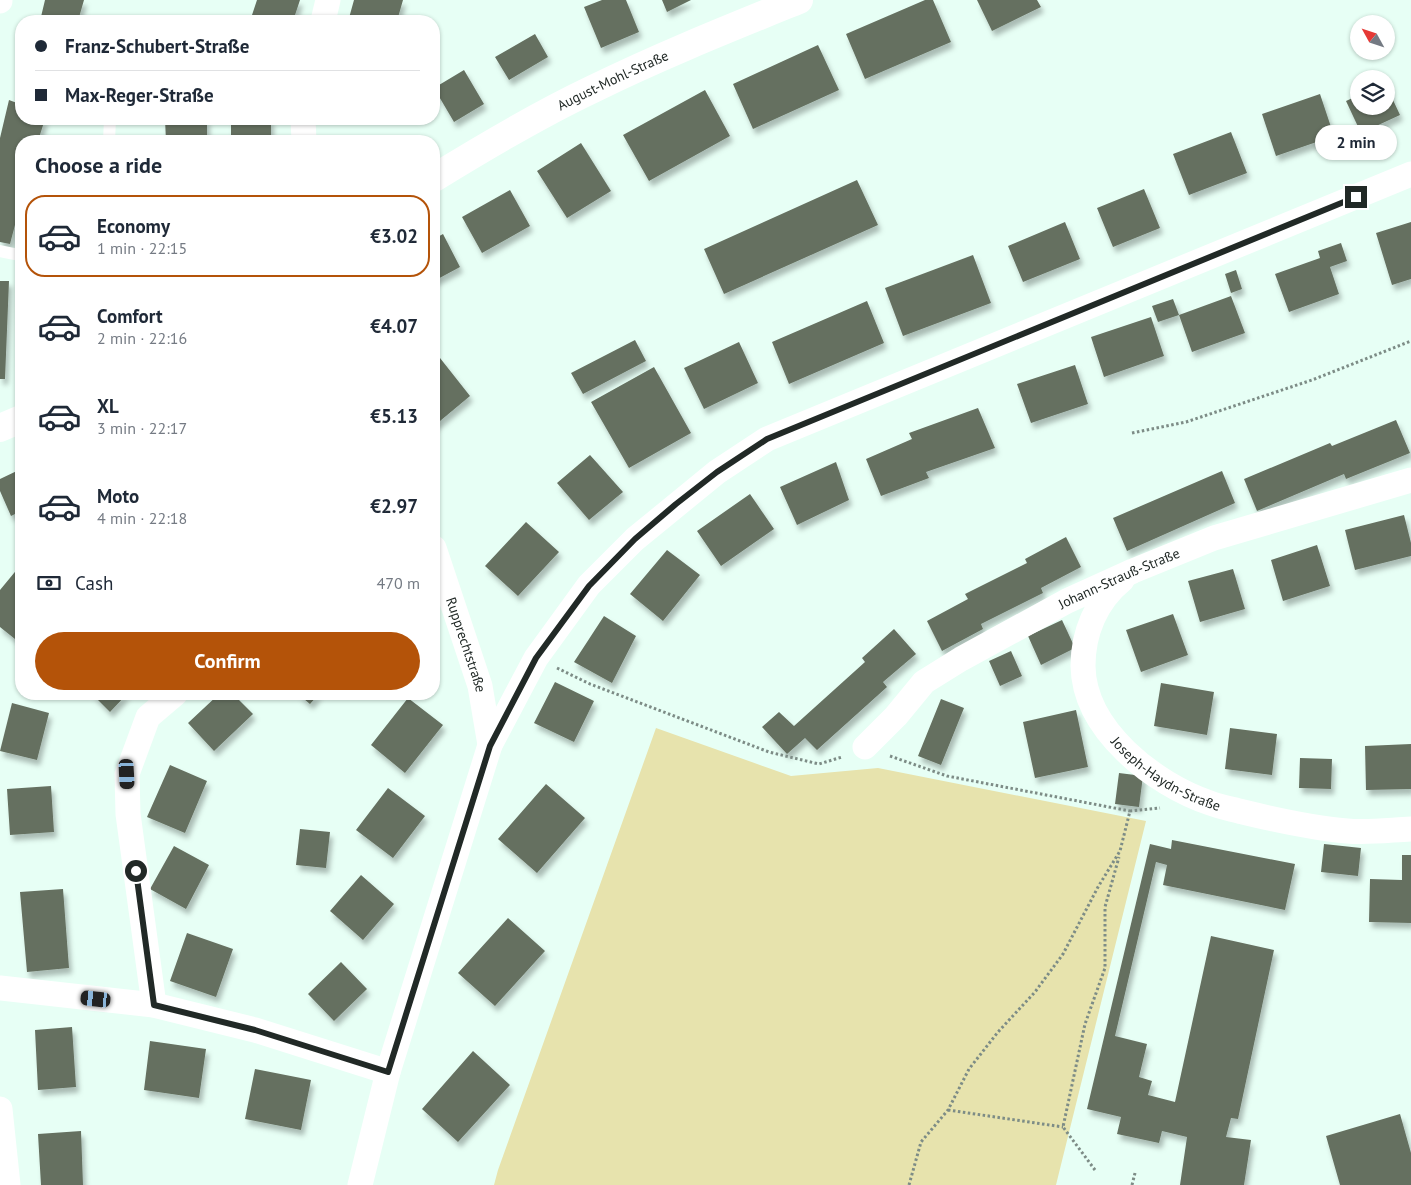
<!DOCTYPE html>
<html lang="en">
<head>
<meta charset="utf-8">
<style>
  body { margin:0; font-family:"PT Sans",sans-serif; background:#f6f6f7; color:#1f2937; height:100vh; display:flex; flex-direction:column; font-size:19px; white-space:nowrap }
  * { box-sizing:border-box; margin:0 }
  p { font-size:16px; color:#747a83 }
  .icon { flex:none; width:28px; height:28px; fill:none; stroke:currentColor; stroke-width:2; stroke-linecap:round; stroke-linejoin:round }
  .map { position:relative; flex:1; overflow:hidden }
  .panel { position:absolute; left:15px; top:135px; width:425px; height:565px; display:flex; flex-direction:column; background:#fff; border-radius:20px; box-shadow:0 1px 4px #0004 }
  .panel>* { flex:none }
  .top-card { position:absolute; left:15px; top:15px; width:425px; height:110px; border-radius:20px; box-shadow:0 1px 4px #0004; display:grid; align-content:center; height:110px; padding:0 20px; background:#fff }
  .needle { width:32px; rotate:310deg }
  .buttons { position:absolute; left:1350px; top:15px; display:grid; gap:10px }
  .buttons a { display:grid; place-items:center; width:45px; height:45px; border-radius:50%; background:#fff; box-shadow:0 1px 4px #0004; font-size:25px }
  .end { position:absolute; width:22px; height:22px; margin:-11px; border:6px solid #212926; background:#fff; box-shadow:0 0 0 2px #fff }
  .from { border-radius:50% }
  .bubble { position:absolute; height:35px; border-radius:18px; background:#fff; box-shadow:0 1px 4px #0004; font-size:16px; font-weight:800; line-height:35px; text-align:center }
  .car { position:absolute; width:15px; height:30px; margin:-15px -8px; border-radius:6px; box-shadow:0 0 4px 1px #0007; background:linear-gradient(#222 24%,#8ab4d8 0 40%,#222 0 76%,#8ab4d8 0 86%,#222 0) }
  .top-card b { display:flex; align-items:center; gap:18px; height:48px; font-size:19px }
  .top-card b+b { border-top:1px solid #e0e1e3 }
  .top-card i { width:12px; height:12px; background:#1f2937 }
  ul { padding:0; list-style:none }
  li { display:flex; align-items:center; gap:15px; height:82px; margin:0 10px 8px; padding:0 10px; border:2px solid transparent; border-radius:20px }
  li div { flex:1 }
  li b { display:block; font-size:19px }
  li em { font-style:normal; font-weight:800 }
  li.on { border-color:#b45309 }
  li>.icon { width:45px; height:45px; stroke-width:1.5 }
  h2 { padding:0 20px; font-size:22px; line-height:60px }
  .pay { display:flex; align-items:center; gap:12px; height:55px; padding:0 20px; font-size:19px }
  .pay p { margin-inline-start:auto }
  .primary-button { display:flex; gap:10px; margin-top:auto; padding:10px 20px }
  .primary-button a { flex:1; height:58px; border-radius:30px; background:#b45309; color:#fff; font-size:20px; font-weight:800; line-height:58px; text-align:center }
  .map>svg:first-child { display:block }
  .green { fill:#e7e3ad }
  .building { fill:#657060; filter:url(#shadow) }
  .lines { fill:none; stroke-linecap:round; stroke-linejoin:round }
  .path { stroke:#7d8c86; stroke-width:3; stroke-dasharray:2.5 2.5; stroke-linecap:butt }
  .service { stroke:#fff; stroke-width:12 }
  .minor { stroke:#fff; stroke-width:25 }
  .secondary { stroke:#fff; stroke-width:28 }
  .route { stroke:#212926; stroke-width:6 }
  .labels { text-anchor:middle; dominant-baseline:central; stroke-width:5; stroke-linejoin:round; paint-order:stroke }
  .street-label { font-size:14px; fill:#212926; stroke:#fff }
</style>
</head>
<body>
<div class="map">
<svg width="1411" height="1185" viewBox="0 0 1411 1185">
  <defs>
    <filter id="shadow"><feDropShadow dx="3" dy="5.5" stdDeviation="2.5" flood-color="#0004"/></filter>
  </defs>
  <rect width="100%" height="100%" fill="#e7fff5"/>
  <path class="green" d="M656,728l135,48 87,-8 268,53 -90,364h-562l4,-15z"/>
  <path class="building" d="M45,0h39l-6,21h-38z
    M257,0h43l-7,21h-43z
    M354,0h49l-6,21h-36l-12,-3z
    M602,0h24l13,32 -38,16 -17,-41z
    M662,0h29l-24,12z
    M925,0h8l18,42 -86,37 -19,-45z
    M977,0h60l4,7 -49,24z
    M535,34l13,23 -39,23 -14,-23z
    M818,45l21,45 -86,39 -20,-45z
    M464,70l20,34 -30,18 -20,-34z
    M1386,85l14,30 -39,18 -15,-32 13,-6v11h27z
    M21,88v31h24l-7,22h-17v61l-11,42 -10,-2v-104l9,-38 8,3z
    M705,90l25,46 -81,45 -26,-46z
    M1320,94l14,42 -58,20 -14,-42z
    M165,119h42v22h-41z
    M231,119h40v19l-40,-1z
    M1231,132l16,41 -58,22 -16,-41z
    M581,143l30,48 -44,27 -30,-47z
    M857,180l21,45 -154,69 -20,-45z
    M1144,189l16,39 -47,19 -16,-39z
    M510,190l20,36 -48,27 -20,-36z
    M1065,222l15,37 -57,23 -15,-36z
    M1411,222v57l-19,6 -16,-52z
    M443,234l17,33 -26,14v-42z
    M1341,243l6,18 -17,6 9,27 -50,18 -14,-38 45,-16 -2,-7z
    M973,255l18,48 -88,33 -18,-48z
    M1236,270l6,19 -11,4 -6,-19z
    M0,281h9l-4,98h-5z
    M1231,296l14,37 -53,19 -13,-37z
    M1173,299l6,16 -21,7 -6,-16z
    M867,301l17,42 -95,41 -17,-42z
    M1151,317l13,39 -60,21 -13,-40z
    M635,340l11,21 -63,33 -12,-21z
    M739,342l19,41 -54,26 -20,-41z
    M440,358l30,38 -36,30v-63z
    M1075,365l13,39 -57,19 -14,-39z
    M654,367l37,66 -62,35 -38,-66z
    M978,408l17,40 -69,24 3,6 -48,18 -15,-37 46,-20 -3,-6z
    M1396,420l14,33 -64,26 -2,-5 -87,37 -13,-32 86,-36 2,3z
    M590,455l33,37 -34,28 -32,-37z
    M836,462l13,38 -52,25 -17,-38z
    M21,469v42l-10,5 -11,-25v-12z
    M1222,471l13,32 -108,48 -14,-33z
    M750,494l24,35 -53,37 -24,-35z
    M1404,515l7,28v13l-56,14 -10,-40z
    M526,522l33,30 -41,44 -33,-30z
    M1066,537l15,30 -40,21 2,5 -62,31 2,5 -41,22 -15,-30 41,-22 -3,-5 62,-31 -2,-4z
    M1317,545l13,41 -47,15 -12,-41z
    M667,550l33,25 -37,46 -33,-27z
    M19,567l2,2v62l-6,8 -15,-12v-37z
    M1233,569l12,40 -45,13 -12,-41z
    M1173,614l15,41 -47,17 -15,-42z
    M604,616l32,20 -24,47 -38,-21z
    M1062,620l13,28 -34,17 -13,-29z
    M894,629l22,25 -33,28 4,5 -70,63 -12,-12 -18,16 -25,-27 17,-15 15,14 71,-64 -3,-4z
    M1011,651l11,25 -22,10 -11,-25z
    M555,682l39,19 -20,41 -40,-19z
    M1161,683l53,9 -7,43 -53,-9z
    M92,694h35l-17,18z
    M219,694h14l20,20 -39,37 -26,-28z
    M298,694h21l-9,10z
    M408,698l35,27 -38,48 -34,-28z
    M941,699l23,9 -23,57 -23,-9z
    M12,703l37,10 -12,47 -37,-9z
    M1076,710l12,57 -53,11 -12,-56z
    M1230,728l47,6 -5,41 -47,-6z
    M1411,744v45l-45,1 -1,-44z
    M1300,758l32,1 -1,30 -32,-1z
    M170,765l37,16 -22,52 -38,-16z
    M1119,773l24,3 -4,31 -24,-3z
    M546,784l39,34 -48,55 -39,-34z
    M51,786l3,46 -44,3 -3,-46z
    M388,788l37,28 -32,42 -37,-28z
    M300,829l30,3 -4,36 -30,-3z
    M1172,840l123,24 -10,46 -122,-25 4,-20 -11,-3 -41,174 32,8 -8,33 13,4 -4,14 27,7 36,-166 63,14 -36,169 -7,-1 -5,19 25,3 -7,45h-64l7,-48 -25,-6 -3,12 -42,-9 4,-17 -34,-8 63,-265 21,5z
    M1324,844l37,4 -3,28 -37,-4z
    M174,846l35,19 -23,44 -36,-20z
    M1402,855h9v68l-42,-1 1,-43 32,1z
    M361,875l33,29 -31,36 -33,-29z
    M63,889l6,79 -42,4 -7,-80z
    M508,918l37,33 -50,55 -37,-33z
    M187,933l46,16 -17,48 -46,-16z
    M341,962l26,27 -33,32 -26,-27z
    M72,1027l4,60 -38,3 -3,-60z
    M150,1041l56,8 -7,49 -55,-8z
    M473,1051l37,34 -52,57 -36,-33z
    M255,1069l56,11 -10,50 -56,-11z
    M1400,1114l11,39v32h-71l-14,-49z
    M81,1131l2,54h-42l-3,-51z"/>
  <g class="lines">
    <path class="path" d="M1132,433l54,-11 126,-42 99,-39
      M557,668l33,16 179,68 50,12 23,-7
      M890,756l57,20 183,35
      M948,1110l115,17
      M1095,1170l-32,-43 22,-103 20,-56v-61l14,-50
      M909,1185l12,-43 27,-32 21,-41 29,-37 37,-40 28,-38 35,-67 22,-36 10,-40 30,-3
      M1132,1185l3,-12"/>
    <path class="service" d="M109,141l1,-22
      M0,251l19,4 2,-2"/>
    <g class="minor">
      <path d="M0,1v-1"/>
      <path d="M323,21l5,-21"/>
      <path d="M303,119l1,22"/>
      <path id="s1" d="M434,548l46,138 10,59"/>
      <path id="s2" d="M1122,580c-26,21 -39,53 -39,86 1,64 71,118 127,137 10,4 22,6 33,9 33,8 69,16 104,19 20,2 43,-1 64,-2"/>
      <path id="s3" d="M865,747l31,-31 28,-34 37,-23 106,-58 66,-30 81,-33 197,-58"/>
      <path d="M0,988l154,17 101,25 133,42"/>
      <path d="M154,1005l-26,-191 -1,-40 21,-57 27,-23"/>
      <path d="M0,1109l8,76"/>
      <path d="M360,1185l28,-113 102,-327 46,-87 53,-73 46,-46 82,-67 50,-33 644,-265"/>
    </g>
    <g class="secondary">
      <path id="s4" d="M434,178c52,-32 104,-63 159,-89 67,-33 137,-61 206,-89"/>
      <path d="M0,428l21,-9"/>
    </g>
  </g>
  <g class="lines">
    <path class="route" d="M136,871l18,134 101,25 133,42 102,-326 46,-88 53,-72 46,-47 41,-35 41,-32 50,-33 589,-242"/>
  </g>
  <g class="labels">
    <g class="street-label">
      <text stroke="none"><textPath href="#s4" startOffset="204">August-Mohl-Straße</textPath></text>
      <text stroke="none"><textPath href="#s3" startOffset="309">Johann-Strauß-Straße</textPath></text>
      <text stroke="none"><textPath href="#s1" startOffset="102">Rupprechtstraße</textPath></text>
      <text stroke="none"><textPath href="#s2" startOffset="242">Joseph-Haydn-Straße</textPath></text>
    </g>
  </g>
</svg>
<div class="buttons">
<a><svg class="needle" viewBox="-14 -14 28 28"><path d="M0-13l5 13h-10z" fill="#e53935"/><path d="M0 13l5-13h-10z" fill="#747a83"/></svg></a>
<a><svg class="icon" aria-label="layers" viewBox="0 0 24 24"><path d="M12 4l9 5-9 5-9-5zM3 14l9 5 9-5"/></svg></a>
</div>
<i class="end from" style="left:136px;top:871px"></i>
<i class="end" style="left:1356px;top:197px"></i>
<div class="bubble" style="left:1315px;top:125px;width:82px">2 min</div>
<i class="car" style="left:127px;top:774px;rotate:177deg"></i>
<i class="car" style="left:96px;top:999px;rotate:276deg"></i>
<div class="top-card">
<b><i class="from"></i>Franz-Schubert-Straße</b>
<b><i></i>Max-Reger-Straße</b>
</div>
<section class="panel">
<h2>Choose a ride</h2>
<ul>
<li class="on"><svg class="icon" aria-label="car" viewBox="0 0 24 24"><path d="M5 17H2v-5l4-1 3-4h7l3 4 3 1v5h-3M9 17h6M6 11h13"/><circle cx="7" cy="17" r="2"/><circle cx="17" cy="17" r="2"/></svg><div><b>Economy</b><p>1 min · 22:15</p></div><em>€3.02</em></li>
<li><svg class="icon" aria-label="car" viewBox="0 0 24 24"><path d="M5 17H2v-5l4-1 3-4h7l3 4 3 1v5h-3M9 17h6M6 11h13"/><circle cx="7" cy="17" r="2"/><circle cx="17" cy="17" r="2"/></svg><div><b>Comfort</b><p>2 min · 22:16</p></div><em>€4.07</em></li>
<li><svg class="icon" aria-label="car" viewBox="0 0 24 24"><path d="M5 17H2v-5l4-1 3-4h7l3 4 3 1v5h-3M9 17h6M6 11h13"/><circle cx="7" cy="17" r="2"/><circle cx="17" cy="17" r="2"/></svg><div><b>XL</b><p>3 min · 22:17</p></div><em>€5.13</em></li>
<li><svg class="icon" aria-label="car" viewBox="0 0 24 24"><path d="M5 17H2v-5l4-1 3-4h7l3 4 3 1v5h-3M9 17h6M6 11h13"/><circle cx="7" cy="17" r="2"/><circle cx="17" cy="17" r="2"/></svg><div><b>Moto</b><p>4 min · 22:18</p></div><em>€2.97</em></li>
</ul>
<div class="pay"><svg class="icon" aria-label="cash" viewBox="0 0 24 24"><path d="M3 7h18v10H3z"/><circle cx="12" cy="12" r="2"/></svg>Cash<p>470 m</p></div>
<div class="primary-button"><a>Confirm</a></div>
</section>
</div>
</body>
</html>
